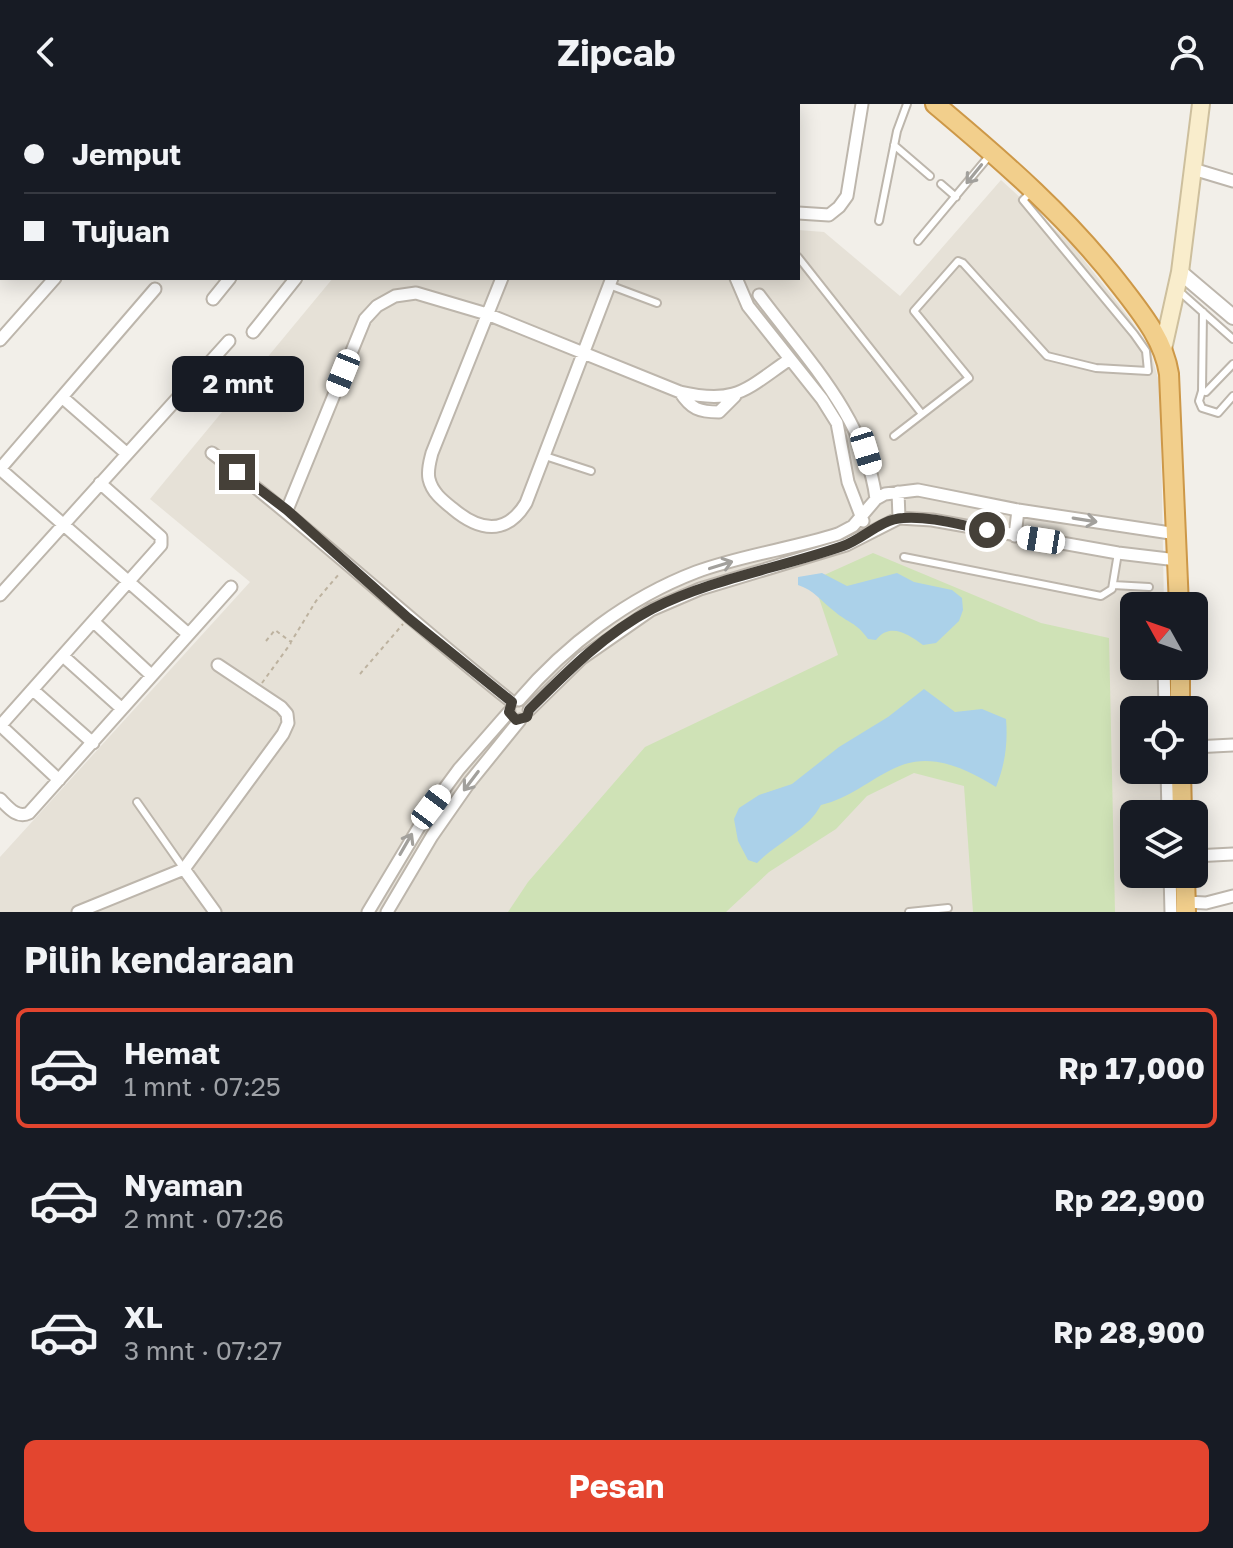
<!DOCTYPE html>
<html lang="id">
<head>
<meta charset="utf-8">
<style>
  body { margin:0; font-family:"Golos Text",sans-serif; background:#20242c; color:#f1f3f6; height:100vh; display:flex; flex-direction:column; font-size:30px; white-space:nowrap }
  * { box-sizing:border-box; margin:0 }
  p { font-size:26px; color:#9ea1a6 }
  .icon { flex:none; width:44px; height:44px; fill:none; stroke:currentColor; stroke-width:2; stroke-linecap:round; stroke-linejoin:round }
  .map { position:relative; height:808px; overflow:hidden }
  .drawer { display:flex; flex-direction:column; background:#171b24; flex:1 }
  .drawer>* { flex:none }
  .guide { position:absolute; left:0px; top:0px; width:800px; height:176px; box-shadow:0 4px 20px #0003; display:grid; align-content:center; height:176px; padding:0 24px; background:#171b24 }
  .needle { width:52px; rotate:310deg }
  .buttons { position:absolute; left:1120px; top:488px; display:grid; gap:16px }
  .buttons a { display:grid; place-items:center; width:88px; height:88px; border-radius:12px; background:#171b24; box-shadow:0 4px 20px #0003; font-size:40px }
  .end { position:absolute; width:36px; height:36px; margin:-18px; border:10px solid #454038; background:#fff; box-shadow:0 0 0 4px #fff }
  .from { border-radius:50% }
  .bubble { position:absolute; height:56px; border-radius:12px; background:#171b24; box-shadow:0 4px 20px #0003; font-size:26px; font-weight:700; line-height:56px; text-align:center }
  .car { position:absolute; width:24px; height:48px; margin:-24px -12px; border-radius:10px; box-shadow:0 0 6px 2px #0007; background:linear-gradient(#fff 24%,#345 0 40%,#fff 0 76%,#345 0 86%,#fff 0) }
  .guide b { display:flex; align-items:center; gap:28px; height:76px; font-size:30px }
  .guide b+b { border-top:2px solid #363941 }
  .guide i { width:20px; height:20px; background:#f1f3f6 }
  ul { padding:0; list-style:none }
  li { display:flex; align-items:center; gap:24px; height:120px; margin:0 16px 12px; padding:0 8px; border:4px solid transparent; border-radius:12px }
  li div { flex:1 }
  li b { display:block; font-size:30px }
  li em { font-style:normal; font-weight:700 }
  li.on { border-color:#e3452f }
  li>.icon { width:72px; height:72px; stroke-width:1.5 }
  h2 { padding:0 24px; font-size:36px; line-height:96px }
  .button { display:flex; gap:16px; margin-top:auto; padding:16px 24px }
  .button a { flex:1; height:92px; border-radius:12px; background:#e3452f; color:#fff; font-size:32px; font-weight:700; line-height:92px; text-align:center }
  header { display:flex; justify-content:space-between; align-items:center; height:104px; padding:0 24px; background:#171b24; font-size:36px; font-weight:700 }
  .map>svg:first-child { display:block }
  .residential { fill:#e6e1d7 }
  .green { fill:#cfe2b6 }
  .water { fill:#abd1e9 }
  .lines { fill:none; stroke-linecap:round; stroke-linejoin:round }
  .service-casing { stroke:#bdb6ac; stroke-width:10 }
  .minor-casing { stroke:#bdb6ac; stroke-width:15 }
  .tertiary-casing { stroke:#bdb6ac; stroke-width:18 }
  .secondary-casing { stroke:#cdbf9d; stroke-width:20 }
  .trunk-casing { stroke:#cd9848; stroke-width:22 }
  .path { stroke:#bdb29f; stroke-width:2; stroke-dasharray:4 4; stroke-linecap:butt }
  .service { stroke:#fff; stroke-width:6 }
  .minor { stroke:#fff; stroke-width:11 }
  .tertiary { stroke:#fff; stroke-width:14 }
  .secondary { stroke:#f9edcc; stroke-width:16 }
  .trunk { stroke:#f2cf8c; stroke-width:18 }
  .oneway { stroke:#a2a09c }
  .route { stroke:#454038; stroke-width:10 }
</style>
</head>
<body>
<header><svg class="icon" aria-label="back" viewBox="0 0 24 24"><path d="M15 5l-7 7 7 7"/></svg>Zipcab<svg class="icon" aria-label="person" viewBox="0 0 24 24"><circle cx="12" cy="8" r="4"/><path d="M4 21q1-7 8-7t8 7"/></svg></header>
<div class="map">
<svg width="1233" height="808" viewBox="0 0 1233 808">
  <rect width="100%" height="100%" fill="#f2efe9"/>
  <path class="residential" d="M1001,76l72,66 57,73 20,31 10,35 4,221h-30v60h33l1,44h-34v60h37l2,44h-39v60h41l1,38h-1176v-55l250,-275 -100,-83 183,-221h465v-48l26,2 76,64z"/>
  <path class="green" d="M873,449l168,70 68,15 6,274h-142l-9,-126 -50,-13 -47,23 -31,33 -67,43 -43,40h-218l20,-30 117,-135 193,-92 -25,-75z"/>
  <path class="water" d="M822,469l25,13 50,-13 17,9 38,8 10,8 1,12 -4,11 -23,22 -13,2c-15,-11 -33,-23 -47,-5l-8,-1c-13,-18 -19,-15 -34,-28 -13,-10 -20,-21 -36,-26v-8z
    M924,585l31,23 27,-3 24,10c2,24 -1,46 -10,68 -31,-19 -66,-36 -101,-19 -26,12 -45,30 -74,37 -14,26 -43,37 -64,58l-9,-3 -10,-19 -4,-22 5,-11 20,-13 33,-11 47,-37 49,-30z"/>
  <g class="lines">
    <g class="service-casing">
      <path id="service" d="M894,41l36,31
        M941,80l15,13
        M879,117l18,-90 10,-27
        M918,137l72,-86
        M798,153l124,157
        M609,181l48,18
        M1179,187l54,48
        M1203,208l-1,79 4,1 27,-28
        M1202,287l-3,10 3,7 16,5 15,-17
        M894,332l75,-58 -55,-67 44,-50 5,2 84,93 49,12 52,3 -2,-20 -12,-17 -111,-134 9,-9
        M545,352l46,15
        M904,453l197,39 11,-7 6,-36
        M1113,481l36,2
        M137,698l47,67
        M909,808l39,-4"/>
    </g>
    <g class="minor-casing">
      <path id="minor" d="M427,0l6,2
        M667,0l2,2
        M202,2l2,-2
        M528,2v-2
        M584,2v-2
        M779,2l1,-2
        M0,21l2,2
        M1193,65l40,12
        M798,109l31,2 10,-8 8,-11 15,-92
        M502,174l-70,175c-2,8 -5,17 -3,26 3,13 13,21 23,29 27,23 54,28 74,-5l86,-225
        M736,174l12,28 74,93 15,24 11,59 15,39
        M759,191c47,63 107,124 117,204
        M213,195l17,-21
        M253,228l43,-54
        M0,236l55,-62
        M680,288c11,17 19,20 39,20l16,-16
        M62,293l64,56
        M212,349c103,79 198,168 300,249
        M0,365l187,164
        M0,365l155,-180
        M898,388l1,26
        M287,406l78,-191 12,-13 18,-10 21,-3 71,21 193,78c57,13 66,-3 110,-33
        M1015,432l3,-26
        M0,491l229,-254
        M94,518l57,53
        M63,552l58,52
        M1164,562l1,44
        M33,586l60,53
        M519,596c47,-55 109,-102 177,-128 46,-17 95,-23 142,-38l15,-8 23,-27 9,-5 33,-4 100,20 159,24
        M529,606l53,-52 69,-48 49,-21 146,-44 53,-27 33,2 186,33 59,7
        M0,622l161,-181v-8l-61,-54
        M1,622l58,54
        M1194,643l39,-2
        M1167,666l1,44
        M0,695c8,8 17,20 29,14l202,-226
        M1194,752l39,-2
        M184,765l31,43
        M1170,770l1,38
        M1186,798l20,1 27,-7
        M78,808l106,-43 99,-135 5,-11 -1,-9 -6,-7 -63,-42
        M368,808l63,-105 28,-38 50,-57
        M387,808l45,-76 37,-53 51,-63"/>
    </g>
    <g class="tertiary-casing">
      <path id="tertiary" d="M1180,168l53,45"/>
    </g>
    <g class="secondary-casing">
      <path id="secondary" d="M1163,245l17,-77 21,-168"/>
    </g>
    <g class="trunk-casing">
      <path id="trunk" d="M935,0c68,57 134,114 188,185 20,26 41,52 46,85l10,232
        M1180,562v44
        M1181,666l1,44
        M1185,770l1,38"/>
    </g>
    <path class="path" d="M266,537l9,-11 16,12 25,-41 23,-27
      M360,570l43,-50
      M262,579l29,-40"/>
    <use href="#service" class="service"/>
    <use href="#minor" class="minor"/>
    <use href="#tertiary" class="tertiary"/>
    <use href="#secondary" class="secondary"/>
    <use href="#trunk" class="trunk"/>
  </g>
  <defs><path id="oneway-shaft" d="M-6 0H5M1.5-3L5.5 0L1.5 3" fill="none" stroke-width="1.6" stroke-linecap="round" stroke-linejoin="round" transform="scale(2)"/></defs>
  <g class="oneway">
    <use href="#oneway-shaft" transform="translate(974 70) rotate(129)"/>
    <use href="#oneway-shaft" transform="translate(1085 416) rotate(9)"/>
    <use href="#oneway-shaft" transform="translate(721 461) rotate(-17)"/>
    <use href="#oneway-shaft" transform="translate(471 677) rotate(127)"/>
    <use href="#oneway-shaft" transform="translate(406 740) rotate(-60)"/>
  </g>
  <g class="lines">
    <path class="route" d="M237,368l50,38 121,108 104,84 -3,10 7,8 11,-3 2,-7c37,-37 75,-76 123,-101 59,-30 128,-41 191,-63 20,-7 38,-27 60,-28 28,-2 57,7 84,12"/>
  </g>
</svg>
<div class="buttons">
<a><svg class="needle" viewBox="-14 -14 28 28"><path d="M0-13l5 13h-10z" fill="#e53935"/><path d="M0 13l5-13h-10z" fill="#9ea1a6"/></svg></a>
<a><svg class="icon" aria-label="locate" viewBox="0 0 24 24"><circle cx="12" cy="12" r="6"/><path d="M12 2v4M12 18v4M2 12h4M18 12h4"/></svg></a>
<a><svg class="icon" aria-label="layers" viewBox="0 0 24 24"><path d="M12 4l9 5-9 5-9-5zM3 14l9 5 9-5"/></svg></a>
</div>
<i class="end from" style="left:987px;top:426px"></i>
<i class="end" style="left:237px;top:368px"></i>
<div class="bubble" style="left:172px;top:252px;width:132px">2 mnt</div>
<i class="car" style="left:343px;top:269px;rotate:202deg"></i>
<i class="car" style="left:866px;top:347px;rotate:163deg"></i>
<i class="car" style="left:1041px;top:436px;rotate:279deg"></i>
<i class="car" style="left:431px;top:703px;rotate:37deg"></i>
<div class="guide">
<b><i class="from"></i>Jemput</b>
<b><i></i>Tujuan</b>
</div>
</div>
<section class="drawer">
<h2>Pilih kendaraan</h2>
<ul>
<li class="on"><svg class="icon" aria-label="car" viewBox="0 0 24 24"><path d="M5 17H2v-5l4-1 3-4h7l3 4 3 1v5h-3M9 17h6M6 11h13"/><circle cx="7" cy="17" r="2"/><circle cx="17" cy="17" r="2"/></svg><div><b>Hemat</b><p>1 mnt · 07:25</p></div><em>Rp 17,000</em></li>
<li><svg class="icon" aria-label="car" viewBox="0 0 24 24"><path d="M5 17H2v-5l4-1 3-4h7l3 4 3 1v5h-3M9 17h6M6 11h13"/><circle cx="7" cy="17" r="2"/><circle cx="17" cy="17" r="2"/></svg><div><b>Nyaman</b><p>2 mnt · 07:26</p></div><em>Rp 22,900</em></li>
<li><svg class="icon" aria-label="car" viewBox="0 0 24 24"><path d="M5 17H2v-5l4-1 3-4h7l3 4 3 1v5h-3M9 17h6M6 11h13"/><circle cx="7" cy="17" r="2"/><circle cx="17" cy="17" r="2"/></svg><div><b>XL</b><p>3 mnt · 07:27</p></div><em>Rp 28,900</em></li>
</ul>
<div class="button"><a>Pesan</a></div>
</section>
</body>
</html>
